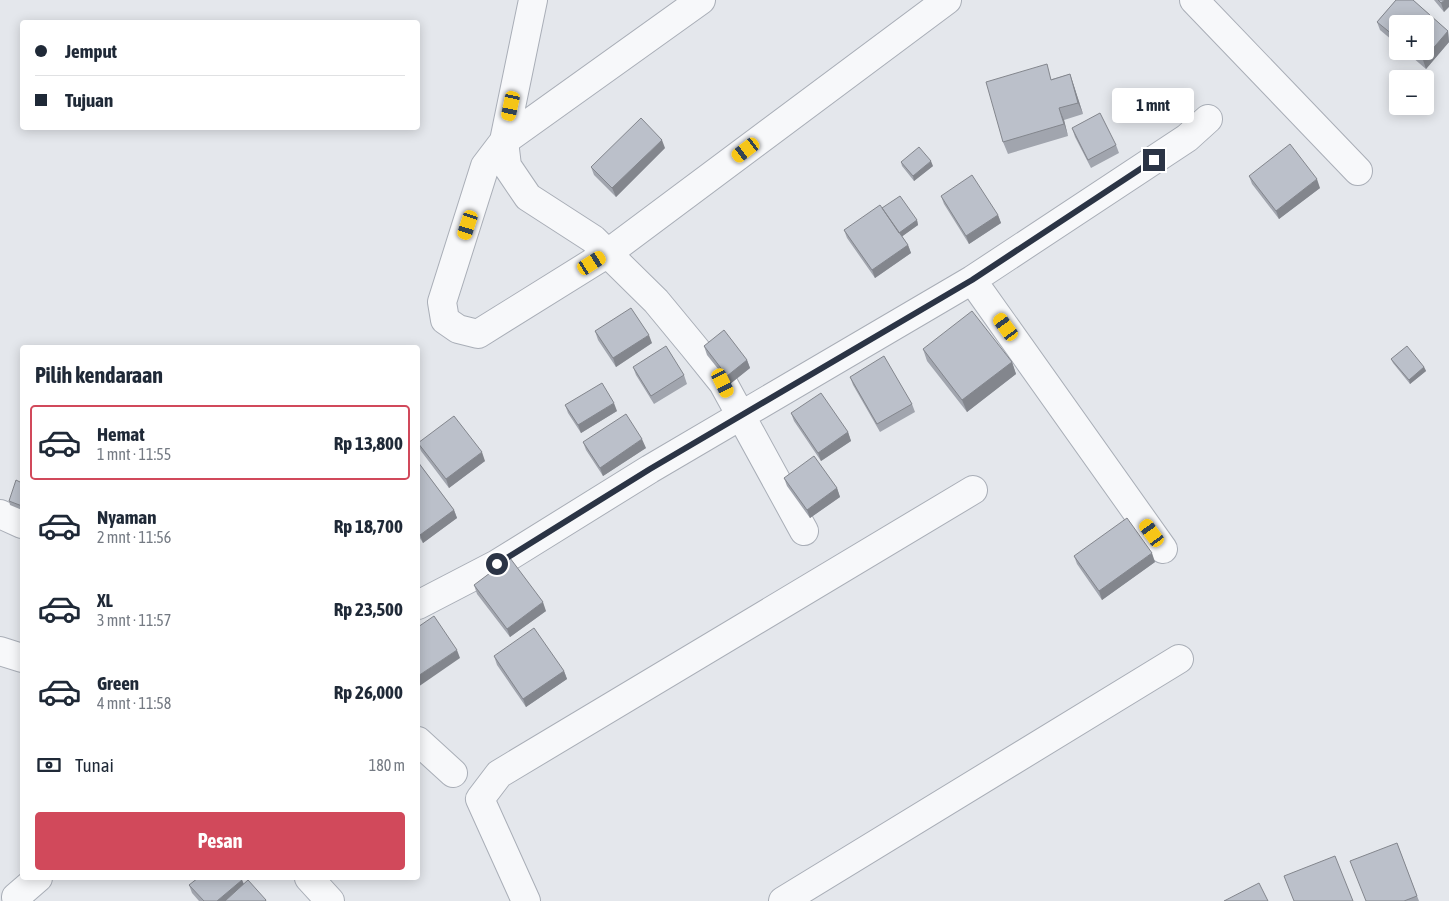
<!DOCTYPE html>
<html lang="id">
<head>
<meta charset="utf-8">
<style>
  body { margin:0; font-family:"Asap Condensed",sans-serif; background:#f6f6f7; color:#1f2937; height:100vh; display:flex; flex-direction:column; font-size:19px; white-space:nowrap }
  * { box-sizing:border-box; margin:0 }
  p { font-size:16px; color:#747a83 }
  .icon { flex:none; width:28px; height:28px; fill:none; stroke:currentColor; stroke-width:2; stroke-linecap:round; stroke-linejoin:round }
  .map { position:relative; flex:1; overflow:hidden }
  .drawer { position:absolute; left:20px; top:345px; width:400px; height:535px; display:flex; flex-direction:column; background:#fff; border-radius:5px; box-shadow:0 2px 12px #0003 }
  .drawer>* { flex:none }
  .hud { position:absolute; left:20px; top:20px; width:400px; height:110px; border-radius:5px; box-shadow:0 2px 12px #0003; display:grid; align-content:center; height:110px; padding:0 15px; background:#fff }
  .fabs { position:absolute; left:1389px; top:15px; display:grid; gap:10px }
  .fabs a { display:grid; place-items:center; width:45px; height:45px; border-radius:5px; background:#fff; box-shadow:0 2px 12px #0003; font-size:25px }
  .end { position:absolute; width:22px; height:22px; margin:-11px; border:6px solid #2b3445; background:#fff; box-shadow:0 0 0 2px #fff }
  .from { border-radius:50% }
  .bubble { position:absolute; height:35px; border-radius:5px; background:#fff; box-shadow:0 2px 12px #0003; font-size:16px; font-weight:700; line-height:35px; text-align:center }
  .car { position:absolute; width:15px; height:30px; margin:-15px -8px; border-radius:6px; box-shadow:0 0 4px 1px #0007; background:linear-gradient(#f5c518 24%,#345 0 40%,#f5c518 0 76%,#345 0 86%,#f5c518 0) }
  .hud b { display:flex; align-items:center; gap:18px; height:48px; font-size:19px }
  .hud b+b { border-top:1px solid #e0e1e3 }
  .hud i { width:12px; height:12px; background:#1f2937 }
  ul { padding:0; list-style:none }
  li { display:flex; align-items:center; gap:15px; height:75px; margin:0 10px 8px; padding:0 5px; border:2px solid transparent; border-radius:5px }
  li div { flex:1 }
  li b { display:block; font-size:19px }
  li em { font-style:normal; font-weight:700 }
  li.on { border-color:#d1495b }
  li>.icon { width:45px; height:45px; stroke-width:1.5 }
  h2 { padding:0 15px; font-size:22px; line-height:60px }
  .pay { display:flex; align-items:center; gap:12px; height:55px; padding:0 15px; font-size:19px }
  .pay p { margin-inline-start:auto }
  .action { display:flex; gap:10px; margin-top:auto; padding:10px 15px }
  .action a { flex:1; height:58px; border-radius:5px; background:#d1495b; color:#fff; font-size:20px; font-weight:700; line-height:58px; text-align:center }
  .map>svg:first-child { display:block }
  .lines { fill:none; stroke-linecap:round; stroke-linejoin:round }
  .street-casing { stroke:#a9aeb7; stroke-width:30 }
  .street { stroke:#f7f8fa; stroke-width:28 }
  .wall { fill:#a1a5ae }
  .shaded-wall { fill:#83868d }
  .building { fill:#bbc0ca; stroke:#83868d }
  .route { stroke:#2b3445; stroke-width:6 }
</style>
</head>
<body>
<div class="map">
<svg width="1449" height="901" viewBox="0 0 1449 901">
  <rect width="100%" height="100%" fill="#e4e7ec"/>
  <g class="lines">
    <g class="street-casing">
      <path id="street" d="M533,0l-29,141 3,25 21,31 65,42 63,62 38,46 29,36 81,148
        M701,0l-197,141 -19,25 -43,136 3,18 13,9 20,5 130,-81 339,-253
        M1194,0l164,171
        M972,280l191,269
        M0,514l22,10
        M418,605l79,-41 153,-95 322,-189 215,-142 21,-19
        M0,651l22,7
        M418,741l35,32
        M309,878l21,23
        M16,897l22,-19
        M526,901l-46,-102 19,-25 474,-284
        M783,901l396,-242"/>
    </g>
    <use href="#street" class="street"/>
  </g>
  <path class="wall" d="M1396,0h17l35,31 1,11 -23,27 -21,-18h20v-27h-27v21l-18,-15 -3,-8z
    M1434,0h15l-5,12z
    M1070,74l4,12 9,28 -19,6 4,16 -60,18 -5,-12 49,-63z
    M1072,128l44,17 3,8 -28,15 -16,-31z
    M665,148l-49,49 -22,-22 -3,-8z
    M901,162l32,4 -19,15 -12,-15z
    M1249,176l71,12 -41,31 -27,-35z
    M941,196l57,19 3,8 -32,21 -25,-40z
    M882,208l35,12 1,5 -16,11 6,9 3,8 -36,25 -28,-40 -3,-8z
    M595,331l57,12 -36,24 -18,-27z
    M704,346l43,14 3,8 -20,16 -23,-29z
    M923,349l89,13 4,12 -49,38 -40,-51z
    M1391,359l33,8 2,4 -16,13 -17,-21z
    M633,367l51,8 3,9 -33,20 -18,-29z
    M850,377l62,27 3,8 -35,20 -27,-47z
    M565,405l52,6 -36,22 -13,-20z
    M791,413l57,19 3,9 -30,20 -27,-40z
    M583,442l63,6 -43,28 -17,-26z
    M418,443l67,18 -36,27 -28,-37z
    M418,462l36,48 3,8 -34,25 -5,-8z
    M784,478l53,10 3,9 -30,21 -23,-32z
    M22,483v27l-12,-5 -1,-4z
    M1074,556l81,6 -53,38 -25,-36z
    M474,585l72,26 -36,26 -33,-43z
    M494,656l70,15 3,8 -41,28 -29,-42z
    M1397,843l22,58h-53z
    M242,880l2,4 23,17h-68l-7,-8 -3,-8z"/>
  <path class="shaded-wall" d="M1445,0h4v7l-5,5 -3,-9z
    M1448,31l1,11 -23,27 -3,-9z
    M1070,74l4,12 9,28 -5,-11z
    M1059,108l5,12 4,16 -4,-12z
    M662,140l3,8 -49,49 -4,-9z
    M931,161l2,5 -19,15 -1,-5z
    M1317,179l3,9 -41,31 -3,-8z
    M998,215l3,8 -32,21 -3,-8z
    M917,220l1,5 -18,13 -2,-5z
    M908,245l3,8 -36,25 -3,-8z
    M649,335l3,8 -36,24 -3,-9z
    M747,360l3,8 -20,16 -3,-8z
    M1012,362l4,12 -49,38 -5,-12z
    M1424,367l2,4 -16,13 -1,-4z
    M614,403l3,8 -36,22 -3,-8z
    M848,432l3,9 -30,20 -3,-8z
    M642,439l4,9 -43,28 -3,-8z
    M482,452l3,9 -36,27 -3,-9z
    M837,488l3,9 -30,21 -3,-8z
    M454,510l3,8 -34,25 -3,-8z
    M1152,553l3,9 -53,38 -3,-9z
    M543,602l3,9 -36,26 -3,-8z
    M457,650l3,8 -42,29v-11z
    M564,671l3,8 -41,28 -3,-8z
    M242,880l3,8 -15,13h-13z"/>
  <path class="building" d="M1396,0h17l35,31 -25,29 -11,-9h13v-27h-27v15l-21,-17z
    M1438,0h7l-4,3z
    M1047,64l4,16 19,-6 8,29 -19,5 5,16 -61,18 -17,-60z
    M1100,113l16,32 -28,15 -16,-32z
    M641,118l21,22 -50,48 -21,-21z
    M1290,144l27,35 -41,32 -27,-35z
    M919,147l12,14 -18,15 -12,-14z
    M972,175l26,40 -32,21 -25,-40z
    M900,196l17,24 -18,13 -17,-25z
    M880,205l28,40 -36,25 -28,-40z
    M631,308l18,27 -36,23 -18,-27z
    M972,311l40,51 -50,38 -39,-51z
    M724,330l23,30 -20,16 -23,-30z
    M666,346l18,29 -33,21 -18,-29z
    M1407,346l17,21 -15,13 -18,-21z
    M884,356l28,48 -35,20 -27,-47z
    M602,383l12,20 -36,22 -13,-20z
    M821,393l27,39 -30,21 -27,-40z
    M626,414l16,25 -42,29 -17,-26z
    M454,416l28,36 -36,27 -28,-36z
    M814,456l23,32 -30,22 -23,-32z
    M418,462l36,48 -34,25 -2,-4z
    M16,480l6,3v23l-13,-5z
    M1127,518l25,35 -53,38 -25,-35z
    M510,558l33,44 -36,27 -33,-44z
    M434,616l23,34 -39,26v-49z
    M534,628l30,43 -41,28 -29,-43z
    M1397,843l20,53 -13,5h-38l-16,-40z
    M1335,856l18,45h-59l-10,-25z
    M198,878h43l1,2 -25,21h-13l-15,-16z
    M248,880l18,20 -1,1h-40z
    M1259,883l9,18h-44z"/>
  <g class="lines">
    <path class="route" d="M497,564l153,-95 322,-189 182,-120"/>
  </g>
</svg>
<div class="fabs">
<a>+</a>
<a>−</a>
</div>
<i class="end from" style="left:497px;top:564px"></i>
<i class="end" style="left:1154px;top:160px"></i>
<div class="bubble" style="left:1112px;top:88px;width:82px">1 mnt</div>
<i class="car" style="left:511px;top:106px;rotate:192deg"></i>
<i class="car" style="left:746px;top:150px;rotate:233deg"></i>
<i class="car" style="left:468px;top:225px;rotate:198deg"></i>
<i class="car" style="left:592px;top:263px;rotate:58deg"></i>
<i class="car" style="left:1006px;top:327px;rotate:324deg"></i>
<i class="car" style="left:723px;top:383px;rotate:154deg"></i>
<i class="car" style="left:1152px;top:533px;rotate:324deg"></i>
<div class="hud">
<b><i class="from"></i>Jemput</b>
<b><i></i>Tujuan</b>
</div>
<section class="drawer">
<h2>Pilih kendaraan</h2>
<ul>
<li class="on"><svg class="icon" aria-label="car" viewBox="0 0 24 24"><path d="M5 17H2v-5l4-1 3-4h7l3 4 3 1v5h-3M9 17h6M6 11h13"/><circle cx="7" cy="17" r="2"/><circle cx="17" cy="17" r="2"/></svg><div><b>Hemat</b><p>1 mnt · 11:55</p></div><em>Rp 13,800</em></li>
<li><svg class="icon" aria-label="car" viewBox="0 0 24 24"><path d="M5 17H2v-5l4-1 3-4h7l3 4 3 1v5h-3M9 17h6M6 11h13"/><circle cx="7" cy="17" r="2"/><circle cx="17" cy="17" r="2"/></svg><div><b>Nyaman</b><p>2 mnt · 11:56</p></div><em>Rp 18,700</em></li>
<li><svg class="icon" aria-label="car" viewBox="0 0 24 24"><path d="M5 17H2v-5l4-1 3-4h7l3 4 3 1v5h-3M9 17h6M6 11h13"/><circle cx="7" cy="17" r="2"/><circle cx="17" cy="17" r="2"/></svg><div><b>XL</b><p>3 mnt · 11:57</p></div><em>Rp 23,500</em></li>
<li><svg class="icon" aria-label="car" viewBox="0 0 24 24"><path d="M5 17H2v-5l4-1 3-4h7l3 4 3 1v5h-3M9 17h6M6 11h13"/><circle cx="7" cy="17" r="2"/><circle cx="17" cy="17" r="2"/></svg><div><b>Green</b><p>4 mnt · 11:58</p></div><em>Rp 26,000</em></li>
</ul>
<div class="pay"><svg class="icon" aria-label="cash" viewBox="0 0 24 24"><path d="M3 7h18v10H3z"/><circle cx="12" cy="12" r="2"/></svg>Tunai<p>180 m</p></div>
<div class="action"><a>Pesan</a></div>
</section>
</div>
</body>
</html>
